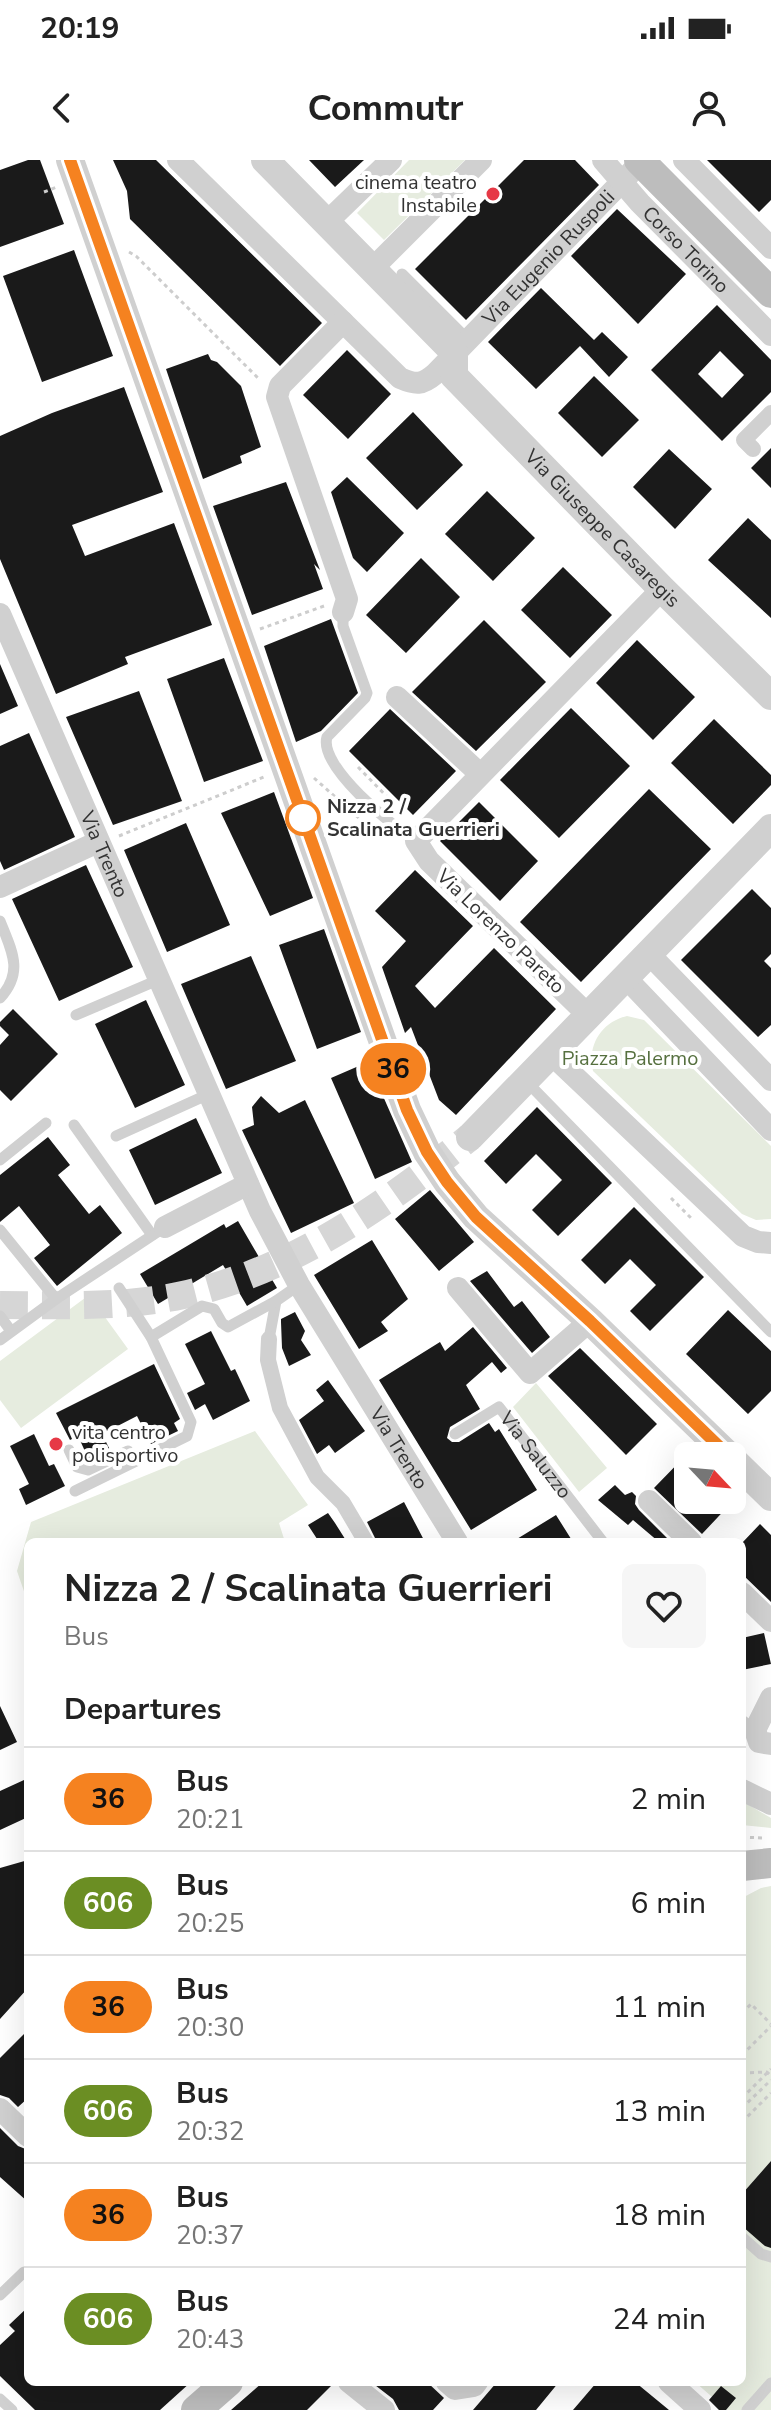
<!DOCTYPE html>
<html lang="en">
<head>
<meta charset="utf-8">
<style>
  body { margin:0; font-family:"Nunito Sans",sans-serif; background:#f6f6f6; color:#222; height:100vh; display:flex; flex-direction:column; font-size:30px; white-space:nowrap }
  * { box-sizing:border-box; margin:0 }
  p { font-size:26px; color:#767676 }
  .icon { flex:none; width:44px; height:44px; fill:none; stroke:currentColor; stroke-width:2; stroke-linecap:round; stroke-linejoin:round }
  .map { position:relative; flex:1; overflow:hidden }
  .drawer { position:absolute; left:24px; top:1378px; width:722px; height:848px; display:flex; flex-direction:column; background:#fff; border-radius:12px; box-shadow:0 8px 32px #0002 }
  .drawer>* { flex:none }
  .badge { padding:0 16px; border-radius:26px; font-size:28px; line-height:52px }
  .needle { width:52px; rotate:116deg }
  .tools { position:absolute; left:674px; top:1282px; display:grid; gap:16px }
  .tools a { display:grid; place-items:center; width:72px; height:72px; border-radius:12px; background:#fff; box-shadow:0 8px 32px #0002; font-size:40px }
  .map>.badge { position:absolute; translate:-50% -50%; box-shadow:0 0 0 4px #fff }
  h2 { padding:0 40px; font-size:30px; line-height:72px }
  .round { display:grid; place-items:center; flex:none; width:84px; height:84px; border-radius:12px; background:#f6f6f6 }
  .summary { display:flex; align-items:center; justify-content:space-between; height:136px; padding:0 40px }
  h1 { font-size:38px; font-weight:700; line-height:60px }
  ul { padding:0; list-style:none }
  li { display:flex; align-items:center; gap:24px; height:104px; padding:0 40px; border-top:2px solid #e0e0e0 }
  li div { flex:1 }
  li b { display:block; font-size:30px }
  li em { font-style:normal }
  li .badge { min-width:88px; font-weight:700; text-align:center }
  .status { display:flex; justify-content:space-between; align-items:center; height:56px; padding:0 40px; background:#fff; direction:ltr }
  .status svg { height:22px; fill:currentColor }
  header { display:flex; justify-content:space-between; align-items:center; height:104px; padding:0 40px; background:#fff; font-size:36px; font-weight:700 }
  .map>svg:first-child { display:block }
  .green { fill:#e6ecdf }
  .building { fill:#1a1a1a; fill-rule:evenodd }
  .lines { fill:none; stroke-linecap:round; stroke-linejoin:round }
  .tertiary-tunnel { stroke:#d6d6d6; stroke-width:28; stroke-dasharray:28 14; stroke-linecap:butt }
  .path { stroke:#cdcdcd; stroke-width:3; stroke-dasharray:4 4; stroke-linecap:butt }
  .service { stroke:#d0d0d0; stroke-width:11 }
  .pedestrian { stroke:#d0d0d0; stroke-width:16 }
  .minor { stroke:#d0d0d0; stroke-width:22 }
  .tertiary { stroke:#d0d0d0; stroke-width:28 }
  .secondary { stroke:#bdbdbd; stroke-width:30 }
  .line-casing { stroke:#fff; stroke-width:18 }
  .line { stroke:#f58220; stroke-width:12 }
  .poi-dot { fill:#e63946; stroke:#fff; stroke-width:3 }
  .stop-dot { fill:#fff; stroke:#f58220; stroke-width:4 }
  .labels { text-anchor:middle; stroke-width:8; stroke-linejoin:round; paint-order:stroke }
  .poi-label { font-size:20px; fill:#333; stroke:#fff; text-anchor:end }
  .street-label { font-size:20px; fill:#333; stroke:#fff }
  .stop-label { font-size:20px; font-weight:bold; fill:#333; stroke:#fff; text-anchor:start }
  .park-label { font-size:20px; fill:#56703f; stroke:#fff }
</style>
</head>
<body>
<div class="status"><b>20:19</b><svg viewBox="0 0 49 12"><path d="M0 12V9h3v3zM5 12V6h3v6zM10 12V3h3v9zM15 12V0h3v12zM26 1h20v11H26zM47 4h2v5h-2z"/></svg></div>
<header><svg class="icon" aria-label="back" viewBox="0 0 24 24"><path d="M15 5l-7 7 7 7"/></svg>Commutr<svg class="icon" aria-label="person" viewBox="0 0 24 24"><circle cx="12" cy="8" r="4"/><path d="M4 21q1-7 8-7t8 7"/></svg></header>
<div class="map">
<svg width="771" height="2250" viewBox="0 0 771 2250">
  <rect width="100%" height="100%" fill="#fff"/>
  <!-- green -->
  <path class="green" d="M409,0H465L384,80L357,53Z
    M627,856L644,860L771,986V1059L756,1060L742,1054L593,911C587,886 601,862 627,856Z
    M89,1135L128,1189L21,1268L0,1240V1201Z
    M536,1223L607,1308L579,1332L513,1247Z
    M255,1271L308,1345L279,1363L285,1382H28V1443L17,1411L31,1362Z
    M742,1641L771,1658V1668L742,1665Z
    M771,1726V2250H727L695,2222H742V1738L761,1728Z"/>
  <!-- building -->
  <path class="building" d="M28,0H40L64,64L0,87V10Z
    M113,0H156L322,163L280,206L130,59L127,31Z
    M309,0H364L335,27Z
    M524,0H575L599,25L466,160L415,109Z
    M707,0H771V40L759,52Z
    M617,49L686,114L638,164L571,96Z
    M74,90L113,196L42,222L3,116Z
    M541,128L594,180L602,172L628,197L609,217L580,186L536,229L488,182Z
    M717,145L771,200V232L722,281L651,210ZM720,191L744,215L722,238L698,214Z
    M347,190L391,234L348,279L303,235Z
    M208,194L211,200L217,202L241,226L261,287L240,296L242,303L203,319L166,209Z
    M594,216L639,260L602,297L558,253Z
    M124,227L163,332L72,365L85,396L174,363L212,465L125,497L128,504L56,534L0,399V276L52,253Z
    M413,252L463,305L417,350L366,298Z
    M771,288V328L751,308Z
    M669,289L712,329L675,369L633,327Z
    M347,317L404,373L367,412L353,398L331,332Z
    M286,322L320,410L314,404L323,429L252,455L213,346Z
    M487,331L535,378L493,421L445,374Z
    M748,358L771,380V458L708,400Z
    M421,398L460,437L406,493L366,455Z
    M563,407L612,455L570,498L521,450Z
    M331,459L358,533L321,571L296,582L264,486Z
    M484,460L546,522L476,591L412,532Z
    M637,480L695,537L653,580L596,523Z
    M224,498L263,601L204,622L167,519Z
    M0,504L18,546L0,554Z
    M139,531L182,641L113,665L66,557Z
    M571,548L630,606L559,678L500,620Z
    M390,549L456,611L413,655L349,591Z
    M714,559L771,615V625L733,664L671,603Z
    M29,573L75,677L4,710L0,701V586Z
    M649,629L711,689L581,822L520,762Z
    M274,632L313,738L270,756L221,653Z
    M479,642L538,701L500,741L440,681Z
    M186,663L230,765L167,792L124,690Z
    M86,705L133,807L59,841L12,739Z
    M415,710L473,766L415,826L435,848L494,788L556,849L456,955L439,940L411,867L405,873L382,807L406,781L375,751Z
    M752,729L771,748V794L764,801L771,808V865L758,877L681,800Z
    M324,769L361,872L317,889L279,785Z
    M251,796L296,901L226,929L181,824Z
    M146,840L185,925L135,948L95,864Z
    M13,849L58,894L11,941L0,930V885L9,875L0,866V862Z
    M368,902L412,1002L375,1019L331,918Z
    M261,936L279,953L305,940L354,1043L291,1073L242,970L254,965L252,947Z
    M537,947L612,1023L558,1076L532,1050L562,1020L536,994L506,1024L484,1001Z
    M196,958L222,1013L155,1045L129,990Z
    M48,977L70,1005L58,1015L89,1054L100,1045L122,1073L57,1126L34,1098L50,1085L19,1046L0,1062V1015Z
    M430,1030L474,1082L439,1111L395,1059Z
    M634,1047L704,1117L650,1171L630,1151L656,1125L630,1099L605,1124L581,1100Z
    M238,1061L277,1128L247,1146L223,1105L158,1144L140,1114L224,1064L226,1068Z
    M372,1080L408,1139L381,1162L388,1171L359,1189L314,1115Z
    M487,1111L514,1147L522,1141L550,1177L532,1193L470,1121Z
    M728,1150L771,1191V1231L748,1254L686,1194Z
    M295,1152L305,1171L301,1180L311,1195L289,1206L282,1188L281,1162V1159Z
    M473,1167L507,1208L501,1213L492,1202L466,1225L480,1249L450,1267L447,1278L452,1282H459L489,1263L495,1272L499,1269L537,1330L471,1370L379,1220L440,1182L445,1191Z
    M211,1171L231,1211L235,1209L250,1241L213,1260L205,1244L195,1250L187,1233L205,1224L185,1184Z
    M580,1188L657,1264L626,1295L548,1216Z
    M154,1204L180,1259L174,1263L178,1271L151,1284L137,1256L102,1274L110,1290L89,1300L78,1276L70,1280L56,1253Z
    M328,1220L365,1271L335,1293L329,1285L317,1294L299,1260L324,1241L316,1230Z
    M34,1274L49,1306L54,1304L65,1326L26,1345L19,1329L29,1324L10,1286Z
    M688,1293V1340H734L702,1374L654,1328Z
    M615,1325L625,1335L632,1332L636,1336L635,1344L639,1350L671,1382H659L633,1360L628,1365L598,1340Z
    M404,1342L425,1382H377L367,1362Z
    M328,1353L335,1363L347,1382H319L308,1365Z
    M556,1355L573,1382H512Z
    M760,1364L771,1375V1442L742,1414V1383Z
    M764,1473L771,1504L742,1510V1478Z
    M0,1546L17,1582L0,1590Z
    M24,1620L28,1628V1657L0,1670V1631Z
    M28,1700V1828L0,1859V1708Z
    M28,1870V1938L18,1947L9,1938L0,1935V1898Z
    M0,1968L18,1986L28,1990V2042L0,2017Z
    M771,2001V2088L765,2086L742,2066V2034Z
    M28,2147V2222H191L160,2250H35L0,2216V2185L15,2171L9,2165Z
    M263,2222H335L307,2250H231Z
    M371,2222H427L444,2238L433,2250H399L393,2239Z
    M497,2222H559L536,2250H473Z
    M597,2222H635L669,2250H573Z
    M721,2226L736,2238L726,2250H719L709,2240Z"/>
  <g class="lines">
    <!-- tertiary-tunnel -->
    <path class="tertiary-tunnel" d="M0,1145C60,1145 124,1148 183,1135C292,1111 384,1046 470,977"/>
    <!-- path -->
    <path class="path" d="M44,32L57,27
      M129,92L136,96L260,220
      M260,469L324,446
      M358,607L396,646
      M314,618L379,676L383,673
      M119,676L264,617
      M671,1038L691,1058
      M742,1677L762,1678
      M742,1853L751,1844L771,1864
      M742,1895L771,1866
      M742,1913L767,1912L771,1916
      M742,1938L771,1909
      M742,1948L771,1920
      M742,1962L771,1933"/>
    <!-- service -->
    <g class="service">
      <path d="M402,114L467,179"/>
      <path d="M343,452V466L367,533L365,538L327,577C318,606 393,667 416,681"/>
      <path d="M0,761C12,791 24,812 0,838"/>
      <path d="M76,855L158,820"/>
      <path d="M526,921L771,1172"/>
      <path d="M74,965L152,1075"/>
      <path d="M116,976L209,934"/>
      <path d="M0,1000L46,963"/>
      <path d="M0,1070L56,1139"/>
      <path d="M119,1128L151,1177"/>
      <path d="M0,1156L11,1171"/>
      <path d="M269,1179L276,1141L299,1125"/>
      <path d="M0,1180L56,1139L165,1067"/>
      <path id="s1" d="M455,1274L499,1247L603,1382"/>
      <path d="M69,1290L77,1307L88,1310L128,1291"/>
      <path d="M75,1331L187,1276L191,1262L151,1177L202,1146L214,1149L222,1163L228,1167L276,1141"/>
      <path d="M742,1560L755,1570"/>
      <path d="M742,2077L761,2094L771,2097"/>
      <path d="M0,2135L24,2112"/>
      <path d="M0,2239L12,2250"/>
      <path d="M747,2250L771,2223"/>
    </g>
    <!-- pedestrian -->
    <path class="pedestrian" d="M753,289L744,280L771,253
      M269,1179L268,1200L280,1248L317,1317L343,1343L366,1382"/>
    <!-- minor -->
    <g class="minor">
      <path id="s2" d="M178,0L400,218C416,225 422,225 435,214L643,0"/>
      <path id="s3" d="M603,0L640,43L771,175"/>
      <path d="M684,0L771,88"/>
      <path d="M327,62L391,0"/>
      <path d="M372,109L481,0"/>
      <path d="M343,162L280,226L277,237L347,439L343,452"/>
      <path id="s4" d="M0,454L260,1051L299,1125L457,1382"/>
      <path d="M397,537L480,614"/>
      <path d="M0,727L98,682"/>
      <path d="M649,794L771,920"/>
      <path d="M626,818L771,970"/>
      <path d="M589,856L429,701L416,681L662,429"/>
      <path d="M551,894L743,1076L758,1082L771,1083"/>
      <path d="M165,1067L248,1024"/>
      <path d="M458,1128L530,1213L590,1161"/>
      <path d="M649,1341L691,1382"/>
      <path d="M742,1433L771,1461"/>
      <path d="M771,1538L755,1570L759,1582L771,1584"/>
      <path d="M742,1630L771,1644"/>
      <path d="M0,1949L28,1976"/>
      <path d="M349,2222L384,2250"/>
      <path d="M447,2222L455,2229L474,2226L477,2222"/>
      <path d="M669,2222L700,2250"/>
    </g>
    <!-- tertiary -->
    <g class="tertiary">
      <path d="M70,0L407,950L427,992L447,1022L476,1057L590,1161L729,1296"/>
      <path id="s5" d="M265,0L454,192V216L662,429L771,536"/>
      <path d="M470,977L771,668"/>
      <path d="M732,1299L771,1337"/>
    </g>
    <!-- secondary -->
    <path class="secondary" d="M639,0L771,133
      M742,1706L771,1703
      M196,2250L228,2222"/>
  </g>
  <g class="lines">
    <defs>
      <path id="line" d="M70,0L407,950L427,992L447,1022L476,1057L590,1161L729,1296"/>
    </defs>
    <!-- line casing -->
    <use href="#line" class="line-casing"/>
    <!-- line -->
    <use href="#line" class="line"/>
  </g>
  <!-- markers -->
  <g class="poi-dot">
    <circle cx="493" cy="34" r="8"/>
    <circle cx="56" cy="1284" r="8"/>
  </g>
  <circle class="stop-dot" cx="303" cy="658" r="16"/>
  <g class="labels">
    <!-- poi labels -->
    <g class="poi-label">
      <text x="477" y="29">cinema teatro<tspan x="477" dy="23">Instabile</tspan></text>
      <text x="72" y="1279" text-anchor="start">vita centro<tspan x="72" dy="23">polisportivo</tspan></text>
    </g>
    <!-- street labels -->
    <g class="street-label">
      <text dy="7" stroke="none"><textPath href="#s3" startOffset="122">Corso Torino</textPath></text>
      <text dy="7" stroke="none"><textPath href="#s2" startOffset="512">Via Eugenio Ruspoli</textPath></text>
      <text dy="7" stroke="none"><textPath href="#s5" startOffset="506">Via Giuseppe Casaregis</textPath></text>
      <text dy="7" stroke="none"><textPath href="#s4" startOffset="262">Via Trento</textPath></text>
      <text transform="translate(501 771) rotate(44)" y="7">Via Lorenzo Pareto</text>
      <text dy="7" stroke="none"><textPath href="#s4" startOffset="926">Via Trento</textPath></text>
      <text dy="7" stroke="none"><textPath href="#s1" startOffset="112">Via Saluzzo</textPath></text>
    </g>
    <!-- stop labels -->
    <g class="stop-label">
      <text x="327" y="653">Nizza 2 /<tspan x="327" dy="23">Scalinata Guerrieri</tspan></text>
    </g>
    <!-- park labels -->
    <g class="park-label">
      <text x="630" y="905">Piazza Palermo</text>
    </g>
  </g>
</svg>
<div class="tools">
<a><svg class="needle" viewBox="-14 -14 28 28"><path d="M0-13l5 13h-10z" fill="#e53935"/><path d="M0 13l5-13h-10z" fill="#767676"/></svg></a>
</div>
<b class="badge" style="left:393px;top:909px;background:#f58220;color:#111">36</b>
<section class="drawer">
<div class="summary"><div><h1>Nizza 2 / Scalinata Guerrieri</h1><p>Bus</p></div><a class="round"><svg class="icon" aria-label="heart" viewBox="0 0 24 24"><path d="M12 20l-8-8c-3-5 5-10 8-4 3-6 11-1 8 4z"/></svg></a></div>
<h2>Departures</h2>
<ul>
<li><span class="badge" style="background:#f58220;color:#111">36</span><div><b>Bus</b><p>20:21</p></div><em>2 min</em></li>
<li><span class="badge" style="background:#6b8e23;color:#fff">606</span><div><b>Bus</b><p>20:25</p></div><em>6 min</em></li>
<li><span class="badge" style="background:#f58220;color:#111">36</span><div><b>Bus</b><p>20:30</p></div><em>11 min</em></li>
<li><span class="badge" style="background:#6b8e23;color:#fff">606</span><div><b>Bus</b><p>20:32</p></div><em>13 min</em></li>
<li><span class="badge" style="background:#f58220;color:#111">36</span><div><b>Bus</b><p>20:37</p></div><em>18 min</em></li>
<li><span class="badge" style="background:#6b8e23;color:#fff">606</span><div><b>Bus</b><p>20:43</p></div><em>24 min</em></li>
</ul>
</section>
</div>
</body>
</html>
